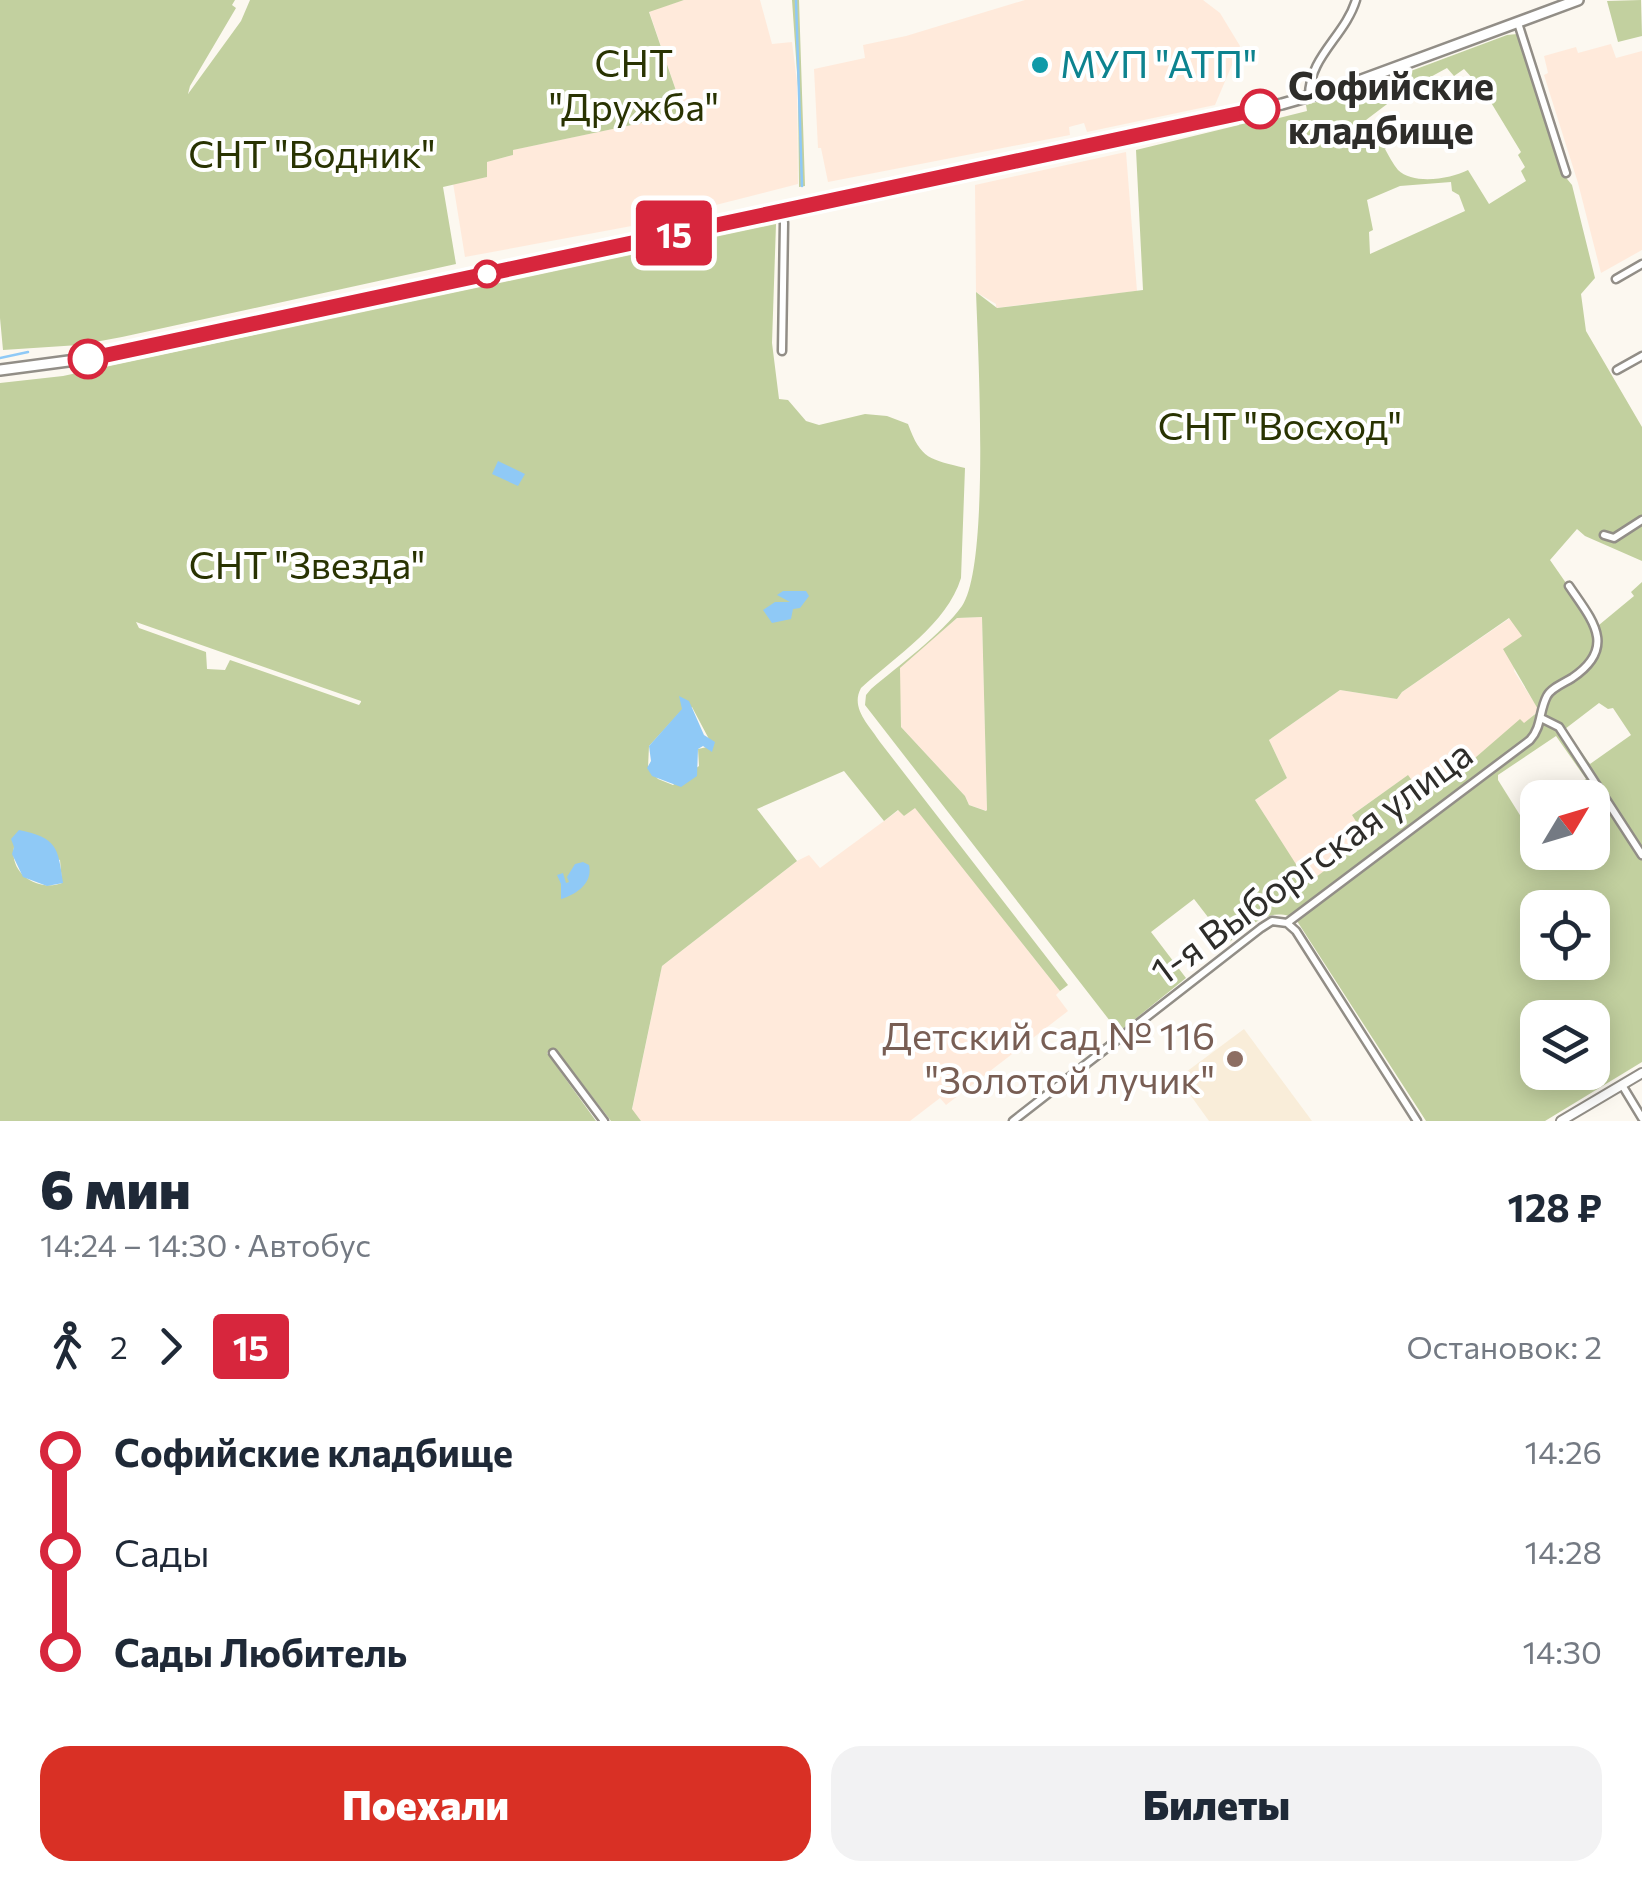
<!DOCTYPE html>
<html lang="ru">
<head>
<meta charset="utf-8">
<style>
  body { margin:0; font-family:Commissioner,sans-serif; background:#f2f2f3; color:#1f2937; height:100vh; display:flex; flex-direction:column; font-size:38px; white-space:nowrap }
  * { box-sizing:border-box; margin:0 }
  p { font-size:32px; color:#747a83 }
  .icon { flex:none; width:55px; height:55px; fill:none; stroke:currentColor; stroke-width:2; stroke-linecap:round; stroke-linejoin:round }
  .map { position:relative; height:1121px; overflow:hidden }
  .panel { display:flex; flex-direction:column; background:#fff; flex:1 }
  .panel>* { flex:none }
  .badge { padding:0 20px; border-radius:8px; font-size:35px; line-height:65px }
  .needle { width:65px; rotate:52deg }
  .buttons { position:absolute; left:1520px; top:780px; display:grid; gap:20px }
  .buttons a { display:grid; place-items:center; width:90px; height:90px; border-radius:20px; background:#fff; box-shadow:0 5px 25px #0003; font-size:50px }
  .map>.badge { position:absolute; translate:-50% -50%; box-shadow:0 0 0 5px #fff }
  .legs { display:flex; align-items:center; gap:15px; height:110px; padding:0 40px; font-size:32px }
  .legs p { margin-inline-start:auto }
  .head { display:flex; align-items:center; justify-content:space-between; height:170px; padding:0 40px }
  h1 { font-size:55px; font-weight:800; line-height:75px }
  .cta { display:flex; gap:20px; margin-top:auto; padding:20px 40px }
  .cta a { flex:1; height:115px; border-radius:30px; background:#d93025; color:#fff; font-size:40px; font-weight:800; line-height:115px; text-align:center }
  .cta a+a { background:#f2f2f3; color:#1f2937 }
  ul { padding:0 40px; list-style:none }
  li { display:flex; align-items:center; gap:35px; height:100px; font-size:38px }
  li i { display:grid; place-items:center; width:15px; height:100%; margin:0 12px; background:currentColor }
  li i::after { content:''; width:25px; height:25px; margin:-12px; border:8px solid; border-radius:50%; background:#fff }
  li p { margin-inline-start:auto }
  li:first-child i { background:linear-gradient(#0000 50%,currentColor 0) }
  li:last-child i { background:linear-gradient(currentColor 50%,#0000 0) }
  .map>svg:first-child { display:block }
  .industrial { fill:#ffeadb }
  .education { fill:#f9edd9 }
  .green { fill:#c2d09f; fill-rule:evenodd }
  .water { fill:#8fc9f6 }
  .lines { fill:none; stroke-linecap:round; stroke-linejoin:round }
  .stream { stroke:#8fc9f6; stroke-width:2.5 }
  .minor-casing { stroke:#928e87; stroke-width:11 }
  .tertiary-casing { stroke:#928e87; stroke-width:12 }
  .secondary-casing { stroke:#928e87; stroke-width:14 }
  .minor { stroke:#fff; stroke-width:6 }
  .tertiary { stroke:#fff; stroke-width:8 }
  .secondary { stroke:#fff; stroke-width:9 }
  .line-1-casing { stroke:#fff; stroke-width:22 }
  .line-1 { stroke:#d7263d; stroke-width:15 }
  .culture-dot { fill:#0f9aa8; stroke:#fff; stroke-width:4 }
  .stop-1-dot { fill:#fff; stroke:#d7263d; stroke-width:5 }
  .education-dot { fill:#8d6e63; stroke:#fff; stroke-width:4 }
  .labels { text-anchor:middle; stroke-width:8; stroke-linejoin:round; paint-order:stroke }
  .park-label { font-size:38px; fill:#293302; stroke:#fff }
  .culture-label { font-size:38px; fill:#0d838f; stroke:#fff; text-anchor:start }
  .stop-label { font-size:38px; font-weight:bold; fill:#2e2d2a; stroke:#fff; text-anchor:start }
  .street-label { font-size:38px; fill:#2e2d2a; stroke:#fff }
  .education-label { font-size:38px; fill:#785e54; stroke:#fff; text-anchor:end }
</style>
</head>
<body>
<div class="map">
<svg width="1642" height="1121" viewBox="0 0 1642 1121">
  <rect width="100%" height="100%" fill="#fcf8f0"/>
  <!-- industrial -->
  <path class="industrial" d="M684,0H760L772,44L792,42L797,82L798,184L637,225L465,257L453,183L487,177V162L513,155L512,150L684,114L649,11Z
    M1025,0H1203L1220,13L1240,46L1215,105L1087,132L1084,123L1069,127L1070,135L828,182L821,148H818L814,69L865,58L863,45L906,36Z
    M1611,44L1616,58L1642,51V250L1601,273L1578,183L1544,75L1548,73L1544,56L1576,47L1578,53Z
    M1126,152L1137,291L996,308V304L976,292L975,185Z
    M982,617L987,811L969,805L965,796L901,727L899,668L957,618Z
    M1510,618L1523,636L1514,671L1539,710L1524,724L1520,720L1453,777L1421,793L1407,776L1353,814L1367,839L1308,884L1255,800L1287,778L1269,740L1340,690L1397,699L1402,692Z
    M915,807L1060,991L1056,995L1068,1011L946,1105L940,1098L910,1121H641L632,1110L662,966L797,861L809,855L820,868L899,810L904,816Z"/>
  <!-- education -->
  <path class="education" d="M1244,1029L1312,1121H1209L1178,1078Z"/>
  <!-- green -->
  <path class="green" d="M0,0H235L232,5L236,8L190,86L188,94L241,21L250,0H684L649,12L684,114L513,150V155L487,162V177L443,187L456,264L122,337L79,345L3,350L0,318Z
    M792,0H799L805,186L799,187L798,87Z
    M1641,0L1642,36L1618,42L1607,1Z
    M1517,34L1563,174L1572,185L1595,278L1581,294L1586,331L1642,427V561L1585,536L1577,529L1550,560L1566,583L1570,580L1599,625L1634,596L1631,592L1642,582V853L1561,726L1554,720L1539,714L1531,733L1523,741L1289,916C1264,909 1247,929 1228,943L1194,899L1151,932L1186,978L1124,1028L1117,1030L865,705L866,695L871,689C898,666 942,634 962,606C990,565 978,350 976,292L997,308L1143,290L1136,150L1239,125V122L1257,118L1259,123L1307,111L1306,105L1368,87L1507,35ZM1447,68L1454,76L1464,69L1484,91L1521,152L1518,155L1525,167L1521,171L1526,181L1489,204L1468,170C1451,179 1413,185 1398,170C1393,164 1389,156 1385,149L1387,147L1366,120L1403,92ZM1451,182L1452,191L1459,195L1465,211L1370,254L1369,232L1373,230L1367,200L1400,186ZM982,617L987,810L986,811L969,805L965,796L901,727L900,668L957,618ZM1509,618L1522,636L1503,649L1539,711L1524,723L1520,719L1453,777L1421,793L1408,775L1352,815L1367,839L1308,883L1255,800L1287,778L1269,740L1340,690L1397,699L1402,692ZM1599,703L1608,709L1613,708L1631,735L1590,764L1565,729Z
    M776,224L772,343L779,399L788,400L806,421L819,425L865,414L887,416L908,424C921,460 930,459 965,468L961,578C947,624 896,656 861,688C850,708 869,725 880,742L1068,985L1060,991L915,808L904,816L898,810L884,821L844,771L757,809L797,861L662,966L632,1109L641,1121H611L558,1052L551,1049L547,1053L596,1121H0V383L63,376ZM136,622L361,701V702L359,705L230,660L225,670L207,669L206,652L139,628ZM692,707L710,741L707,747L698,749L699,766L673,785L658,779L648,768L649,746L683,709ZM14,847L60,860L62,883C39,892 9,874 14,847Z
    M1543,722L1559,733L1642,859V1062L1545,1121H1426L1297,921L1529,747L1538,737ZM1556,736L1586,779L1557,797L1592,798V852H1538L1537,810L1523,820L1498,780V775ZM1538,908H1592V962H1538ZM1538,1018H1592V1072H1538Z"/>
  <!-- water -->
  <path class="water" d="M498,461L525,474L518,486L492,474Z
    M783,591H806L809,596L800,608L793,609L791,619L772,623L763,610L775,602H790L777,595Z
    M679,696L689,701L704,735L715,742L712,752L703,746L698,749L697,776L681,787L652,776L647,768L651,761L649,746L682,709Z
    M19,830C57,838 58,847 63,883L47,886L23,877L12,854L14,847L11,839Z
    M583,862L589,865C593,883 577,894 561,899V884L557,875L563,873L566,883L569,882L567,877L575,864Z"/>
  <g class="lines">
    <!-- stream -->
    <path class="stream" d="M796,0L802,186
      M0,358L28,352"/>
    <defs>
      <path id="minor" d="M1518,23L1566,173
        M1309,96C1309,57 1345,36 1356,0
        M1616,279L1642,264
        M782,351L784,223L782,211
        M1617,370L1642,356
        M1604,535L1614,538L1642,520
        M1541,718L1559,727L1642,855
        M1287,923L1296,931L1417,1121
        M553,1053L604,1121
        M1622,1085L1642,1118
        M1013,1121L1261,928L1272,921L1287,923L1530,740C1542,727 1539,711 1547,696C1551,688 1564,683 1572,678C1618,647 1592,620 1569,586"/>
      <path id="tertiary" d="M1561,1121L1642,1073"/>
      <path id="secondary" d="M0,370L106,356L1282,104L1345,86L1578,0"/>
    </defs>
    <!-- minor casing -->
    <use href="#minor" class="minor-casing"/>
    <!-- tertiary casing -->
    <use href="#tertiary" class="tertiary-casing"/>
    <!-- secondary casing -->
    <use href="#secondary" class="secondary-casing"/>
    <!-- minor -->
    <use href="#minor" class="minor"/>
    <!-- tertiary -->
    <use href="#tertiary" class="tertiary"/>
    <!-- secondary -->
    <use href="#secondary" class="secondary"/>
  </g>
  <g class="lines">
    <defs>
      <path id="line-1" d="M88,359L1260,109"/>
    </defs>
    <!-- line-1 casing -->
    <use href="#line-1" class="line-1-casing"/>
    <!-- line-1 -->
    <use href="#line-1" class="line-1"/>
  </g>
  <!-- markers -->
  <circle class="culture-dot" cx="1040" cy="65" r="10"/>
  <g class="stop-1-dot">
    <circle cx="1260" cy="109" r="18"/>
    <circle cx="487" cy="274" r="12"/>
    <circle cx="88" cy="359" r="18"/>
  </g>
  <circle class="education-dot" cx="1235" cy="1059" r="10"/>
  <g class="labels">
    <!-- park labels -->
    <g class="park-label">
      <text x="634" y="77">СНТ<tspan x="634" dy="44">"Дружба"</tspan></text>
      <text x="312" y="168">СНТ "Водник"</text>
      <text x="1280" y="440">СНТ "Восход"</text>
      <text x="307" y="579">СНТ "Звезда"</text>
    </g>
    <!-- culture labels -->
    <g class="culture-label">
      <text x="1060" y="78">МУП "АТП"</text>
    </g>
    <!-- stop labels -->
    <g class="stop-label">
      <text x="1288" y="100">Софийские<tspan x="1288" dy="44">кладбище</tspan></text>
    </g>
    <!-- street labels -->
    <g class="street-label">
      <text transform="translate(1312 863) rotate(-36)" y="13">1-я Выборгская улица</text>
    </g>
    <!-- education labels -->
    <g class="education-label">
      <text x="1215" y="1050">Детский сад № 116<tspan x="1215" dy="44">"Золотой лучик"</tspan></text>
    </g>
  </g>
</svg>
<div class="buttons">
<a><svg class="needle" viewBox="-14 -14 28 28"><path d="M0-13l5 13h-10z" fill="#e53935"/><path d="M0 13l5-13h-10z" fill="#747a83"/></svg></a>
<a><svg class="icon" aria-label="locate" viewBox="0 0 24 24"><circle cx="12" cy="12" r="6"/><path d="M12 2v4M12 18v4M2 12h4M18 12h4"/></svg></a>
<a><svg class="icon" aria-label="layers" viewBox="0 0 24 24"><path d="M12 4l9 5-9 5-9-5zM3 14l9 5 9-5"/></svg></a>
</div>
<b class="badge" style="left:674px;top:233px;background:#d7263d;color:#fff">15</b>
</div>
<section class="panel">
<div class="head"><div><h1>6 мин</h1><p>14:24 – 14:30 · Автобус</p></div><b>128 ₽</b></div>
<div class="legs"><svg class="icon" aria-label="walk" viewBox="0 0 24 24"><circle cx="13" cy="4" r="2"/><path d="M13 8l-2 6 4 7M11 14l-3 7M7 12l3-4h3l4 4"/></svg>2<svg class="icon" aria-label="forward" viewBox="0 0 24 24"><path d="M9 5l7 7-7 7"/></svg><b class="badge" style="background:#d7263d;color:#fff">15</b><p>Остановок: 2</p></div>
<ul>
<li><i style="color:#d7263d"></i><b>Софийские кладбище</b><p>14:26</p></li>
<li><i style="color:#d7263d"></i><span>Сады</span><p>14:28</p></li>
<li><i style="color:#d7263d"></i><b>Сады Любитель</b><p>14:30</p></li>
</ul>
<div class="cta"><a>Поехали</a><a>Билеты</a></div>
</section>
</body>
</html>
